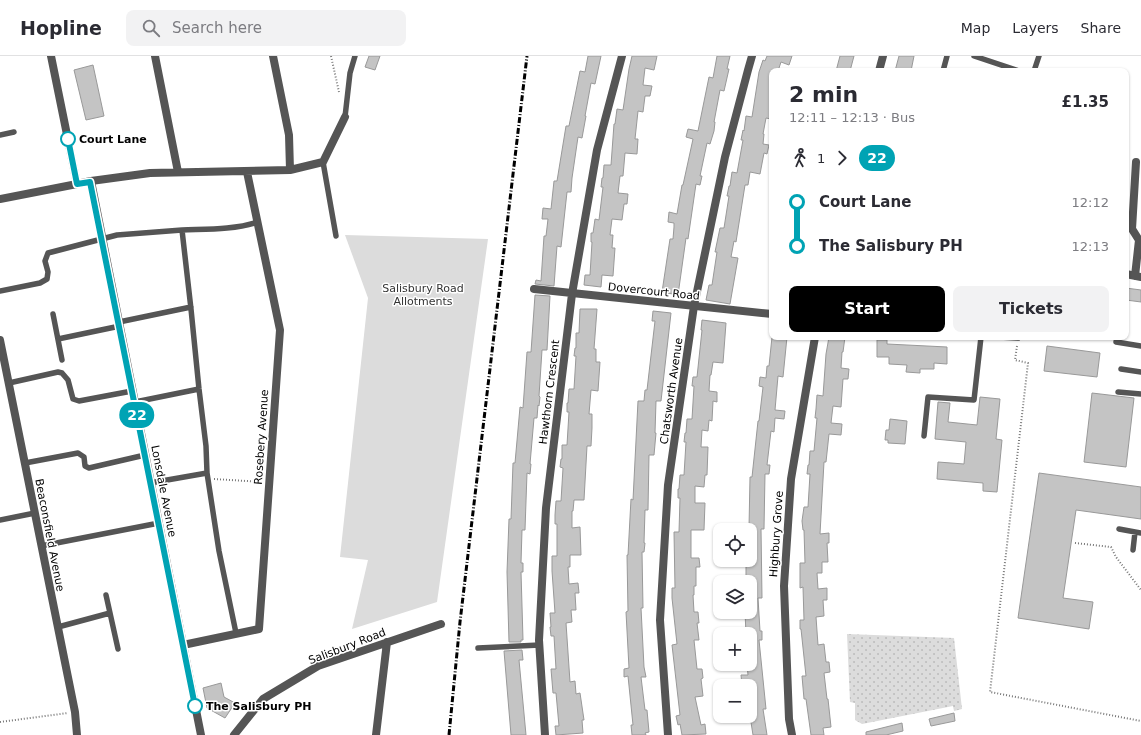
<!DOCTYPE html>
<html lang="en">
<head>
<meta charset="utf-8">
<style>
  body { margin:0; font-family:"DejaVu Sans",sans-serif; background:#f2f2f3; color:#2b2b33; height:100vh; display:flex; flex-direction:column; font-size:15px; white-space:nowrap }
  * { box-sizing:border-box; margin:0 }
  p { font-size:13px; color:#7c7c81 }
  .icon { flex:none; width:22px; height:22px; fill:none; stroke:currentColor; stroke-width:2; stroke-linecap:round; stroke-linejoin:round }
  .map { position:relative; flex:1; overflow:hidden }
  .drawer { position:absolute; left:769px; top:12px; width:360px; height:272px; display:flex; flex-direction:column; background:#fff; border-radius:8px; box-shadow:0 1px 3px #0004 }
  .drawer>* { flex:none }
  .badge { padding:0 8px; border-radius:13px; font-size:14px; line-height:26px }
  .tools { position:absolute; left:713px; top:467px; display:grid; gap:8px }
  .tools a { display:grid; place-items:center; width:44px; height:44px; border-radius:8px; background:#fff; box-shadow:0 1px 3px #0004; font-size:20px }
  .map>.badge { position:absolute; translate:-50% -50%; box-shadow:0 0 0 2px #fff }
  .legs { display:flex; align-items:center; gap:6px; height:44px; padding:0 20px; font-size:13px }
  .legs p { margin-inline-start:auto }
  .summary { display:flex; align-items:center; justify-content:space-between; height:68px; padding:0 20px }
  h1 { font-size:22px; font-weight:800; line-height:30px }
  .button { display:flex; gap:8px; margin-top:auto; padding:8px 20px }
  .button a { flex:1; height:46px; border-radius:8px; background:#000; color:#fff; font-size:16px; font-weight:800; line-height:46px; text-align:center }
  .button a+a { background:#f2f2f3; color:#2b2b33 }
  ul { padding:0 20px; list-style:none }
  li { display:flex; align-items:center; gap:14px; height:44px; font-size:15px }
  li i { display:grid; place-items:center; width:6px; height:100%; margin:0 5px; background:currentColor }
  li i::after { content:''; width:10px; height:10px; margin:-5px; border:3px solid; border-radius:50%; background:#fff }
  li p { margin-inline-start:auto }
  li:first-child i { background:linear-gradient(#0000 50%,currentColor 0) }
  li:last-child i { background:linear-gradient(currentColor 50%,#0000 0) }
  header { display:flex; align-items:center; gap:24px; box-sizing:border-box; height:56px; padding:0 20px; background:#fff; border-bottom:1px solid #e1e1e2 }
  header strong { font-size:19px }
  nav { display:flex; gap:22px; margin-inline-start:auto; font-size:14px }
  .search { width:280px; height:36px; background:#f2f2f3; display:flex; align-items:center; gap:10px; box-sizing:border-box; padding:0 14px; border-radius:8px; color:#7c7c81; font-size:15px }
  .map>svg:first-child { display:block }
  .park { fill:url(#park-dots) }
  .garden { fill:#dcdcdc }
  .building { fill:#c4c4c4; stroke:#999 }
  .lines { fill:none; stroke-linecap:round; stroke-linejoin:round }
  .path { stroke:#777; stroke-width:2; stroke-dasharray:1 2; stroke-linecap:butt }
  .service { stroke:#555; stroke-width:5.5 }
  .minor { stroke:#555; stroke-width:8 }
  .tertiary { stroke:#555; stroke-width:8 }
  .rail { stroke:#000; stroke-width:3; stroke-dasharray:6 2 1 2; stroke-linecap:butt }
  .line-1-casing { stroke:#fff; stroke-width:9 }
  .line-1 { stroke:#00a3b4; stroke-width:6 }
  .stop-1-dot { fill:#fff; stroke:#00a3b4; stroke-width:2 }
  .labels { text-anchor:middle; stroke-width:3; stroke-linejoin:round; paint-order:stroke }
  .stop-label { font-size:11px; font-weight:bold; fill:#000; stroke:#fff; text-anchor:start }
  .park-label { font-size:11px; fill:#333; stroke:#fff }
  .street-label { font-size:11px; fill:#000; stroke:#fff }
</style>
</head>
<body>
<header>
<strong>Hopline</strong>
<div class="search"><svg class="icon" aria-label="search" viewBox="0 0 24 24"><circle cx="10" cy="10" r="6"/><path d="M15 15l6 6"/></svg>Search here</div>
<nav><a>Map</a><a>Layers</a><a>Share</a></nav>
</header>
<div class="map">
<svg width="1141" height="679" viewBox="0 0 1141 679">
  <defs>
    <pattern id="park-dots" width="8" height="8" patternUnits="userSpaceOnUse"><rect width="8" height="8" fill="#dcdcdc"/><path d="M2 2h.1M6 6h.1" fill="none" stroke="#bbb" stroke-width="1.8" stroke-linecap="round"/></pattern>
  </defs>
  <rect width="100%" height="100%" fill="#fff"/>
  <!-- park -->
  <path class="park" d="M847,578L954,582L962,653L954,655L953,650L862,668L855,664V647L850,646Z"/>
  <!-- garden -->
  <path class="garden" d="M345,179L488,183L437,546L352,573L368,504L340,501L368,242Z"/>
  <!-- building -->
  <path class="building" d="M369,0H380L375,14L365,11Z
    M588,0H601L595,28L591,27L585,60H586L582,82L578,81L572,122L571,136H567L561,191L557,190L554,230L535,228L536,224L541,225L544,180H546L548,163H542L543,152L551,153L554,125H557L566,70H569L580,15L585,16Z
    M632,0H657L654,14L645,12L643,29L652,30L650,40H645L643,56L638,55L635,83H638L637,98L625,97L623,120H620L618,137L628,138L627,148H624L622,164L612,163L610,179H613L612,192H615L613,220L602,219L601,231L584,229L585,219H590L592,186H591V177H593L595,163L599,164L603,131H601L602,122H603L604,109H611L614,68H615L617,53L623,54L629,13Z
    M717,0H730L727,13H729L724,35L720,34L714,66H715L714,75L710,88L707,87L700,120H702L700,129L696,128L688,183L686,182L678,239L662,236L670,183H673L674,171V167L668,166L669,156L677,158L682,129H683L693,83L686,81L688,73L698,75L709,21L713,22Z
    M767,0H792L789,9L781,6L778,15H772V58L771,63L766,62L763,78H764L763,88L769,89L767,98L764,97L760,118L750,116L748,129H745L736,186L734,185L731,201L738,202L730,248L706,244L709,229H712L717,196H715L720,172H724L729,140H727L729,130H730L732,116L737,117L743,84H741L743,74L744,75L746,60L752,61L759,16L763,4L765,5Z
    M840,0H854L850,15H836Z
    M899,0H914L911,15H895Z
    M93,9L104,60L86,64L74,14Z
    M1126,232L1141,234V246L1126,244Z
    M535,239L550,240L547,294H542L539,340L540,341L539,350L538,349L537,362H534L530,408H531L530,418L527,417L525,474H522L521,507H523V516H521L523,584H521V586H509L507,516L509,463H511L513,407H515L520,351L523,352L527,296H531Z
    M580,253H597L594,293H596V306H600L598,335L591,334L589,358H592V372L591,390H587L584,444H574L573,455H572V472L580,471L581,499H570V511H568L569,528L578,527L579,537H575L576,554H571L572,566L566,567L570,626L575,625L576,638L580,637L584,664H582L583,677L556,679L555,670H559L556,637H553L551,613H556L554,580H551L550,571H551L550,557H555L552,515V500H557V468H555V459L556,445H561L563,412L560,411L561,403H562V389H567L569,356H567V347H568L569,333H574L576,300H574L575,292H576V277H579Z
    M653,255L671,257L661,345H656L655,377H656L654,399H649L648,454H645L644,487H645L644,496H642L643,552H641L644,611L646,621H641L645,654H647L649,676L645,677L646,679H632L631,669H633L628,620L624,621V613L629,612L626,556L628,555L627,499H628L631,443L633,444L638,345H644L645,334H647L655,265H652Z
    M702,264L726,267L723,307L713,306L711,319H710L709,335L717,336V346L713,345L712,365L709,364L708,375L702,374L701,391H708L707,419H705L704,431L695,430V447H705L704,474H691V502H699L700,511H696V530H694V539H693L694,556H698L699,567H697L699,584H694L697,613H702L703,622L701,623L703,640L695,641L701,669L705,668L706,678L682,679L680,668L678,669L676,660L680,659L672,589L677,588L672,542V532H675L674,476H679L680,442H678V433H679L680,419H684L686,386H684L685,377H686L687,363H692L694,330H692L693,321H697L702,274H701Z
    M772,281H787L783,321L778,320L775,354L785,355L784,363L775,362L774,376L771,375L767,409H770L769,418H765L764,473H761L762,542H758L760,575H762V584H759L766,653H763L767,679H753L750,660V630H747V628L742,629L741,619H748L747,608H750V578H746L745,556H750V526H746V504H750V472H749L750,421H752L758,365H759L763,331L759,330L760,321L766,322L767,310H769Z
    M829,281H845L843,296H842L841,312L849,313L848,323H843L841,351L833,350L831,367L842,368L841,379L829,378L826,406H824L820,478L829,477V487H827L828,506H822V517H817L818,533L827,532V544H823L824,560L816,561L818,589L824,588L826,606H829L830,616L824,617L827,643H828L831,671L823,672L824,679H811L806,643H804L802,620H806L801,573H800V564H804L803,531L800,532V507H805L804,474H803L802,465L804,451H808L810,418H807L808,409H809L810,395H814L817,362H815L816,353L817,339L823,340L826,298Z
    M877,284H887V288L947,291V308L934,307V313H920V317L906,316L907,309L889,308V301H877Z
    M1047,290L1100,297L1097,321L1044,315Z
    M1092,337L1134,342L1126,411L1084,406Z
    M980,341L1000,343L996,383L1002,384L997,436L983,435V427L937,423L938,406L964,408L966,386L935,383L938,346L950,347L948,366L977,369Z
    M890,363L907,365L905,388L888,387V384H885L886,374H889Z
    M1039,417L1141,431V463L1076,454L1063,542L1093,546L1089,573L1018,562Z
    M522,594L523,604H519L526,679H511L504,595Z
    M221,627L224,641L235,647L225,662L207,652L203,632Z
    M954,657L955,665L931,670L929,663Z
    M902,667L903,675L886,679H866V676Z"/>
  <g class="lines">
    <!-- path -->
    <path class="path" d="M331,0L339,36
      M1017,290L1015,304L1028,307L990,636L1141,665
      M214,423L262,426
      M1075,487L1111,491L1116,501L1141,534
      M0,666L68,657"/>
    <!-- service -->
    <path class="service" d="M974,0L1019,15
      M943,15L947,0
      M1034,15L1039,0
      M345,61L350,17L355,0
      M0,79L14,76
      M323,106L336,180
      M182,174C207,173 233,174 258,166
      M0,235L40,227L47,223L48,216L45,205L48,197L117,179L182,174L191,253L199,333L206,390L207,417L219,495L236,577
      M53,258L62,304
      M119,266L191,251
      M999,281L1018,282
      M1117,281L1116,286L1141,290
      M58,283L120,270
      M1121,313L1141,316
      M9,327L58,316L62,317L68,324L73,343L79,345L132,335
      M1118,336L1141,338
      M135,346L199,333
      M924,380L928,341L974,344L981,281
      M25,407L78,397L84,401L85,410L89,412L145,399
      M150,427L207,417
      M0,464L35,457
      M1119,473L1141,477
      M41,490L159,467
      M1133,494L1135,476
      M106,539L118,593
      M58,571L110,557
      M478,592L540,589"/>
    <!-- minor -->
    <path class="minor" d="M155,0L178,116
      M273,0L289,79L290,114
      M879,15L883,0
      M91,125L150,117L290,114L323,106L345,61
      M0,143L77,128
      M1126,218L1141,221
      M1135,220L1139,184L1132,173L1136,106
      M534,233L772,258
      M0,284L75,656L77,679
      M183,589L259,573L280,274L247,116
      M234,679L263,643L318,610L441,568
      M376,679L387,586
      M545,679L539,584L546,452L572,238L597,94L622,0
      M668,679L660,564L668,429L694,250L725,101L748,14L752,0
      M792,679L789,663L784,530L791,423L815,281"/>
    <!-- tertiary -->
    <path class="tertiary" d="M51,0L77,128L91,125L201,679"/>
    <!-- rail -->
    <path class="rail" d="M449,679L460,566L527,0"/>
  </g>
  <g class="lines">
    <defs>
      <path id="line-1" d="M68,83L77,128L90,126L195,650"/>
    </defs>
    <!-- line-1 casing -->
    <use href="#line-1" class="line-1-casing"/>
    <!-- line-1 -->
    <use href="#line-1" class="line-1"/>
  </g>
  <!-- markers -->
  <g class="stop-1-dot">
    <circle cx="68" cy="83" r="7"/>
    <circle cx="195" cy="650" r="7"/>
  </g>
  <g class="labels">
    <!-- stop labels -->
    <g class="stop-label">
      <text x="79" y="87">Court Lane</text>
      <text x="206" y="654">The Salisbury PH</text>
    </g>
    <!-- park labels -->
    <g class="park-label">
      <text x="423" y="236">Salisbury Road<tspan x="423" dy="13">Allotments</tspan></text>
    </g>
    <!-- street labels -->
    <g class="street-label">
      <text transform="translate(654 235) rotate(6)" y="4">Dovercourt Road</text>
      <text transform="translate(671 335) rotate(-82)" y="4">Chatsworth Avenue</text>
      <text transform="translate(549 336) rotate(-83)" y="4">Hawthorn Crescent</text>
      <text transform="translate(261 381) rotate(-86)" y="4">Rosebery Avenue</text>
      <text transform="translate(164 435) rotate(79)" y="4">Lonsdale Avenue</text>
      <text transform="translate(776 478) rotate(-86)" y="4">Highbury Grove</text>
      <text transform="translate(50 479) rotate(79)" y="4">Beaconsfield Avenue</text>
      <text transform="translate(347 590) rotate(-21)" y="4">Salisbury Road</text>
    </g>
  </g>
</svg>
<div class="tools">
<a><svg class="icon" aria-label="locate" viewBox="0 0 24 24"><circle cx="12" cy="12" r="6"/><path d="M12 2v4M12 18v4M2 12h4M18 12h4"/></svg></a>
<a><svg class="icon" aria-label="layers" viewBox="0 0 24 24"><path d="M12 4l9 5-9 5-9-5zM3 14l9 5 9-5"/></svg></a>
<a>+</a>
<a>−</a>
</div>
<b class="badge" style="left:137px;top:359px;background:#00a3b4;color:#fff">22</b>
<section class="drawer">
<div class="summary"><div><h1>2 min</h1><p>12:11 – 12:13 · Bus</p></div><b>£1.35</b></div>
<div class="legs"><svg class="icon" aria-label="walk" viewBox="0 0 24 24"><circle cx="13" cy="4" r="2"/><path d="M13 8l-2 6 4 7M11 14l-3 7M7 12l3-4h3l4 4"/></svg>1<svg class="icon" aria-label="forward" viewBox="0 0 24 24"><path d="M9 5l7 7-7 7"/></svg><b class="badge" style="background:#00a3b4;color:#fff">22</b></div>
<ul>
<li><i style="color:#00a3b4"></i><b>Court Lane</b><p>12:12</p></li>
<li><i style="color:#00a3b4"></i><b>The Salisbury PH</b><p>12:13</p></li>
</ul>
<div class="button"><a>Start</a><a>Tickets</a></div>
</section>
</div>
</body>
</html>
